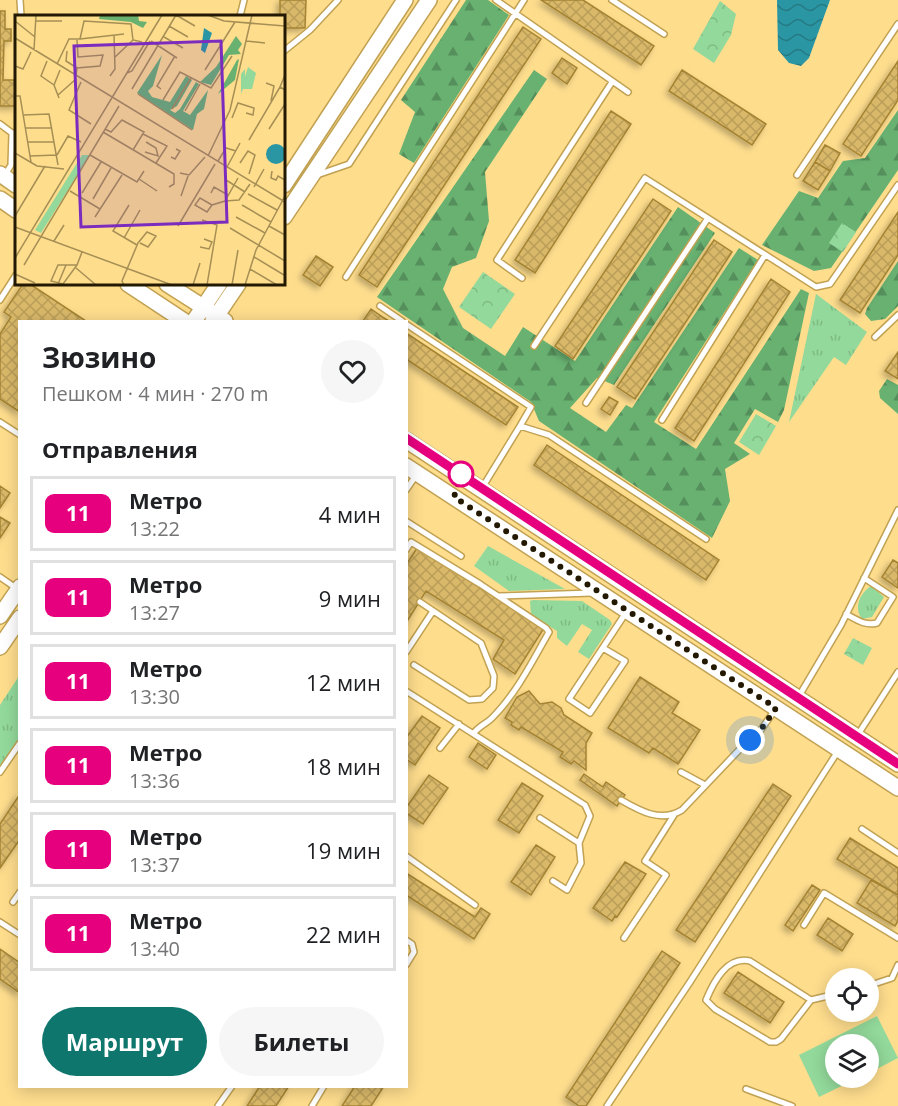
<!DOCTYPE html>
<html lang="ru">
<head>
<meta charset="utf-8">
<style>
  body { margin:0; font-family:"Open Sans",sans-serif; background:#f6f6f6; color:#202124; height:100vh; display:flex; flex-direction:column; font-size:22px; white-space:nowrap }
  * { box-sizing:border-box; margin:0 }
  p { font-size:20px; color:#757577 }
  .icon { flex:none; width:33px; height:33px; fill:none; stroke:currentColor; stroke-width:2; stroke-linecap:round; stroke-linejoin:round }
  .map { position:relative; flex:1; overflow:hidden }
  .sheet { position:absolute; left:18px; top:320px; width:390px; height:768px; display:flex; flex-direction:column; background:#fff; border-radius:0px; box-shadow:0 3px 15px #0003 }
  .sheet>* { flex:none }
  .badge { padding:0 12px; border-radius:9px; font-size:21px; line-height:39px }
  .controls { position:absolute; left:825px; top:968px; display:grid; gap:12px }
  .controls a { display:grid; place-items:center; width:54px; height:54px; border-radius:50%; background:#fff; box-shadow:0 3px 15px #0003; font-size:30px }
  .you { position:absolute; width:30px; height:30px; margin:-15px; border:4px solid #fff; border-radius:50%; background:#1a73e8; box-shadow:0 0 0 9px #1a73e833 }
  .map>.badge { position:absolute; translate:-50% -50%; box-shadow:0 0 0 3px #fff }
  h2 { padding:0 24px; font-size:22px; line-height:54px }
  .round { display:grid; place-items:center; flex:none; width:63px; height:63px; border-radius:32px; background:#f6f6f6 }
  .overview { display:flex; align-items:center; justify-content:space-between; height:102px; padding:0 24px }
  h1 { font-size:28px; font-weight:700; line-height:45px }
  .primary-button { display:flex; gap:12px; margin-top:auto; padding:12px 24px }
  .primary-button a { flex:1; height:69px; border-radius:36px; background:#0f766e; color:#fff; font-size:24px; font-weight:700; line-height:69px; text-align:center }
  .primary-button a+a { background:#f6f6f6; color:#202124 }
  ul { padding:0; list-style:none }
  li { display:flex; align-items:center; gap:18px; height:75px; margin:0 12px 9px; padding:0 12px; border:3px solid #e0e0e0; border-radius:0px }
  li div { flex:1 }
  li b { display:block; font-size:22px }
  li em { font-style:normal }
  li .badge { min-width:66px; font-weight:700; text-align:center }
  .map>svg:first-child { display:block }
  .grass { fill:url(#grass-tufts) }
  .forest { fill:url(#forest-firs) }
  .park { fill:url(#park-crowns) }
  .garden { fill:#93d99b }
  .water { fill:url(#water-waves) }
  .building { fill:url(#building-cross-hatch); stroke:#a48433; stroke-width:1.5; filter:url(#shadow) }
  .lines { fill:none; stroke-linecap:round; stroke-linejoin:round }
  .service-casing { stroke:#c1a152; stroke-width:8 }
  .secondary-casing { stroke:#c1a152; stroke-width:18 }
  .service { stroke:#fff; stroke-width:5 }
  .secondary { stroke:#fff; stroke-width:15 }
  .line-casing { stroke:#fff; stroke-width:14 }
  .line { stroke:#e6007e; stroke-width:9 }
  .walk { stroke:#231902; stroke-width:6; stroke-dasharray:0 10.8 }
  .stop-dot { fill:#fff; stroke:#e6007e; stroke-width:3 }
  .inset-road { fill:none; stroke:#a68f55; stroke-width:1.5 }
  .view { fill:#7b2cbf; fill-opacity:0.15; stroke:#7b2cbf; stroke-width:3 }
  .inset-edge { fill:none; stroke:#231902; stroke-width:3 }
</style>
</head>
<body>
<div class="map">
<svg width="898" height="1106" viewBox="0 0 898 1106">
  <defs>
    <pattern id="grass-tufts" width="24" height="20" patternUnits="userSpaceOnUse" patternTransform="scale(1.5)"><rect width="24" height="20" fill="#93d99b"/><path d="M3 7l-1-3M5 7V3M7 7l1-3M15 17l-1-3M17 17v-4M19 17l1-3" fill="none" stroke="#7eba84"/></pattern>
    <pattern id="forest-firs" width="22" height="20" patternUnits="userSpaceOnUse" patternTransform="scale(1.5)"><rect width="22" height="20" fill="#68b171"/><path d="M5 1l3.5 6h-7zM16 11l3.5 6h-7z" fill="#558f5b"/></pattern>
    <pattern id="park-crowns" width="20" height="18" patternUnits="userSpaceOnUse" patternTransform="scale(1.5)"><rect width="20" height="18" fill="#93d99b"/><path d="M2 6a3 3 0 1 1 6 0M12 15a3 3 0 1 1 6 0" fill="none" stroke="#7eba84"/></pattern>
    <pattern id="water-waves" width="16" height="10" patternUnits="userSpaceOnUse" patternTransform="scale(1.5)"><rect width="16" height="10" fill="#2b96a3"/><path d="M0 5q4-4 8 0t8 0" fill="none" stroke="#247a83"/></pattern>
    <pattern id="building-cross-hatch" width="8" height="8" patternUnits="userSpaceOnUse" patternTransform="scale(1.5)"><rect width="8" height="8" fill="#d9b869"/><path d="M0 0l8 8M0 8l8-8" fill="none" stroke="#ba9e59"/></pattern>
    <filter id="shadow"><feDropShadow dx="-3" dy="3" stdDeviation="3" flood-color="#0004"/></filter>
  </defs>
  <rect width="100%" height="100%" fill="#fedd8d"/>
  <!-- grass -->
  <path class="grass" d="M816,294L867,332L846,365L834,357L789,422Z
    M488,546L565,589L509,591L474,566Z
    M871,586L884,597L872,617L862,619C853,608 860,593 871,586Z
    M533,600L582,601L610,620L612,624L589,659L578,652L592,630L582,624L567,646L557,638V631L531,615L530,601Z
    M19,676V743L0,772V705Z"/>
  <!-- forest -->
  <path class="forest" d="M466,0H488L509,15L414,163L399,154L415,112L401,100Z
    M534,70L547,79L485,172L489,221L476,258L452,267L443,289L463,328L505,356L523,327L575,361L678,207L715,233L614,385L597,378L570,408L606,432L626,405L632,408L739,248L758,260L654,422L696,449L801,289L809,293L784,410L778,422L755,409L734,443L750,454L725,469L730,501L712,538L539,421L531,402L377,297Z
    M898,110V170L831,268L814,271L762,245L799,191L818,198L843,161L865,158Z
    M898,261V306L885,319L871,321L865,314L867,308Z
    M887,379L898,385V414L880,398L879,391Z"/>
  <!-- park -->
  <path class="park" d="M720,1L736,14L731,35L714,63L693,49Z
    M842,223L856,232L843,252L829,243Z
    M483,272L515,294L491,329L459,307Z
    M756,414L776,426L759,455L739,442Z
    M853,638L872,648L863,665L844,654Z"/>
  <!-- garden -->
  <path class="garden" d="M877,1016L898,1058L869,1073L868,1044H836V1077H860L819,1097L799,1055Z"/>
  <!-- water -->
  <path class="water" d="M777,0H830L809,58L801,66L789,63L778,50Z"/>
  <!-- building -->
  <path class="building" d="M280,0H306L305,28H284V16H280Z
    M541,0H583L654,46L641,65Z
    M0,11H5V29H11V41H4L3,80H16V106H0Z
    M523,27L541,39L377,287L359,275Z
    M562,58L577,68L567,84L552,73Z
    M898,61V100L861,156L843,144Z
    M682,70L766,124L752,145L669,91Z
    M611,111L631,124L535,273L515,260Z
    M825,145L840,153L830,171L815,162Z
    M815,162L830,171L818,190L803,181Z
    M653,199L671,211L573,359L555,346Z
    M898,212V255L860,313L840,300Z
    M714,240L732,252L635,399L617,387Z
    M316,256L333,267L320,286L303,275Z
    M771,279L790,292L694,441L675,428Z
    M23,284H30L86,321H20V412L0,399V334L11,317L4,312Z
    M371,309L384,318L389,321H363Z
    M406,333L518,407L506,425L406,359Z
    M898,352V379L885,371Z
    M609,397L618,402L610,415L601,409Z
    M547,445L719,560L706,580L534,465Z
    M0,486L10,493L0,508Z
    M0,517L10,523L0,538Z
    M417,548L544,628L515,674L493,659L504,640L426,591L406,623V565Z
    M893,560L898,563V588L882,577Z
    M640,677L679,702L672,713L700,730L678,764L653,748L649,753L608,728Z
    M529,691L540,704L552,702L561,708L564,715L592,733L586,743V770L574,761L571,764L560,757L563,752L521,727L519,730L511,725L512,722L505,718L517,697Z
    M422,716L440,728L415,765L406,759V738Z
    M478,743L496,755L487,769L469,757Z
    M584,774L603,787L606,782L625,795L617,806L580,780Z
    M429,775L448,788L423,824L406,813V808Z
    M522,783L543,796L519,833L498,820Z
    M773,784L791,796L695,942L676,930Z
    M20,794V839L0,868V824Z
    M850,838L898,868V895L837,859Z
    M536,845L555,857L531,895L511,882Z
    M625,862L646,874L617,917L615,916L612,921L593,908Z
    M406,873L475,917L481,908L490,914L474,939L406,895Z
    M871,880L898,895V921L895,926L857,903Z
    M812,885L820,890L793,931L785,925Z
    M828,918L853,934L842,951L817,935Z
    M0,949L20,963V993L0,979Z
    M662,951L680,963L586,1106H579L566,1097Z
    M738,972L784,1002L770,1023L724,993Z
    M260,1086H289L276,1106H247Z
    M355,1086H384L371,1106H342Z"/>
  <g class="lines">
    <defs>
      <path id="service" d="M20,0L21,16
        M496,0L628,92
        M612,0L664,34
        M240,16L244,0
        M284,51L310,30L338,0
        M0,124L12,133
        M5,175L11,165L12,133H16
        M317,175L349,164L456,0
        M797,175L898,24
        M346,277L524,0
        M522,278L497,260L612,82
        M0,300L16,275
        M380,306L402,321
        M406,324L531,407L520,426L549,435L706,539
        M875,337L898,315
        M534,346L645,178L816,287L830,284L898,185
        M586,403L708,218
        M662,420L765,255
        M0,422L20,435
        M482,488L520,426
        M406,490L417,474
        M406,521L461,556
        M406,550L411,542L480,584L546,628L549,632C532,662 516,694 492,718C486,724 479,726 474,733
        M0,577L16,588
        M499,596L592,593
        M846,614C857,620 865,626 877,623L893,597L864,578
        M603,648L625,661L590,713L569,699L627,611
        M406,652L433,611
        M414,665L469,700L482,699L493,688L494,676L481,643L420,602
        M406,691L585,805L590,816L579,843L581,863L567,890L553,881
        M799,696L841,625L898,510
        M857,736L898,672
        M440,748L459,724
        M0,772L20,743
        M681,772L705,785
        M621,800C640,811 661,823 682,810L740,749L760,731L775,710
        M540,818L579,843
        M862,829L898,853
        M406,856L475,905
        M13,902L20,892
        M0,922L20,935
        M804,925L824,893L898,938
        M624,938L666,875L645,861L674,815
        M406,940L412,944L414,952L406,965
        M868,986L892,978L898,965
        M811,1000L750,961C727,956 714,981 706,1000L715,1009L770,1042H776L781,1039L811,1000L836,994
        M746,1089L792,1106
        M218,1106L232,1086
        M312,1106L324,1086
        M607,1106L690,982L838,751"/>
      <path id="secondary" d="M0,174L16,185
        M284,185L405,0
        M0,199L16,210
        M284,217L429,0
        M128,284L184,321
        M167,284L225,321
        M194,321L219,284
        M213,321L238,284
        M406,440L898,764
        M406,466L898,788
        M0,616L20,587
        M0,647L20,618"/>
    </defs>
    <!-- service casing -->
    <use href="#service" class="service-casing"/>
    <!-- secondary casing -->
    <use href="#secondary" class="secondary-casing"/>
    <!-- service -->
    <use href="#service" class="service"/>
    <!-- secondary -->
    <use href="#secondary" class="secondary"/>
  </g>
  <g class="lines">
    <defs>
      <path id="line" d="M406,438L898,764"/>
    </defs>
    <!-- line casing -->
    <use href="#line" class="line-casing"/>
    <!-- line -->
    <use href="#line" class="line"/>
    <!-- walk -->
    <path class="walk" d="M461,474L454,497L776,708L760,731L750,740"/>
  </g>
  <!-- markers -->
  <circle class="stop-dot" cx="461" cy="474" r="12"/>
  <!-- overview -->
  <g transform="translate(15 15)">
    <rect width="270" height="270" fill="#fedd8d"/>
    <path d="M67,140H75L26,218L20,215Z" fill="#93d99b"/>
    <path d="M85,0H123L124,6L132,7L128,13L116,7L84,4ZM221,21L227,29L223,35L226,39L214,40L196,70L185,67L201,52ZM147,40L138,71L133,76L137,82L155,87L171,61L177,65L162,91L155,95L160,98L165,94L181,67L184,69L168,96L175,100L193,75L189,94L182,99L178,115L122,78ZM224,44L220,65L203,79L222,45Z" fill="#68b171"/>
    <path d="M233,52L241,58L237,74H228L226,79V59L230,54V62Z" fill="#93d99b"/>
    <path d="M189,13L197,18L190,38L186,35ZM251 139a10 10 0 1 1 20 0a10 10 0 1 1-20 0Z" fill="#2b96a3"/>
    <path class="inset-road" d="M161,0L180,11M193,0L209,6L270,11M0,6L20,22M21,6H47M154,11L173,22M149,22L168,33M0,23L270,187M65,24L109,19M136,26L162,43M231,26L250,28M19,35L21,0M52,36L51,46L62,53M100,42L118,25M32,46L26,61L39,70M42,49L54,24H65L69,6L116,9L118,25L127,27M0,51L8,54L16,37M190,55L220,7M112,58L117,56L135,26M61,60L62,53L85,51L88,40L63,42L62,25M270,60L265,72L270,75M95,61L100,54L99,20M66,67L54,95L76,109M251,68L259,71L256,86M117,74L161,0M146,74L142,71L160,41M123,79L177,115M43,80L61,64M0,81H5L16,147M44,83L39,70L45,55M148,85L165,57L196,73L217,41M157,94L176,63M170,96L185,69M8,100L34,99L43,150M217,103L223,88L239,93L238,100L231,98M10,113H37M90,114L96,117L107,105L129,117L118,135M254,114L270,89M88,117L159,159V169L154,172M128,119L152,131L141,148M234,125L265,72M12,127H39M130,137L143,141L141,133L131,127M0,138L22,151L49,154M42,140L53,121L66,127M75,140L122,167L129,156M15,141L42,140M193,141L215,95L237,0M156,142L160,144L165,136L161,134M203,146L211,133L221,136M225,148L233,136L240,140L234,159M212,152L225,128M257,156L256,163L261,165L263,161L270,165M165,158L174,160L190,142M124,164L142,176M211,165L230,177M239,172L249,154M55,176L85,194M67,178L86,147M196,178L199,172L213,180M233,179L262,195M166,181L173,161M78,184L96,153M210,186L224,185L235,169M114,190L98,216L122,230M197,190L185,183L180,190L192,197L197,190L210,186L223,163M227,190L256,207M0,201L30,151M80,202L107,160M221,202L250,218M187,205L202,210L192,270M163,211L200,149M254,211L270,220M0,212L157,270M215,213L270,246M109,223L125,195M39,226L49,210M185,232L194,234L197,227L189,224M239,242L269,260M0,243L147,0M9,250L104,91M62,250L48,269L36,266L43,250H62L67,237M61,253L81,270M235,254L262,270M0,259L20,268M43,269L51,250M109,270L107,266L123,228L132,217L141,221L133,232L125,228M178,270L185,248M217,270L223,235M230,270L241,235L270,181"/>
    <path class="view" d="M206,26L212,207L66,212L59,31Z"/>
    <rect width="270" height="270" class="inset-edge"/>
  </g>
</svg>
<div class="controls">
<a><svg class="icon" aria-label="locate" viewBox="0 0 24 24"><circle cx="12" cy="12" r="6"/><path d="M12 2v4M12 18v4M2 12h4M18 12h4"/></svg></a>
<a><svg class="icon" aria-label="layers" viewBox="0 0 24 24"><path d="M12 4l9 5-9 5-9-5zM3 14l9 5 9-5"/></svg></a>
</div>
<div class="you" style="left:750px;top:740px"></div>
<section class="sheet">
<div class="overview"><div><h1>Зюзино</h1><p>Пешком · 4 мин · 270 m</p></div><a class="round"><svg class="icon" aria-label="heart" viewBox="0 0 24 24"><path d="M12 20l-8-8c-3-5 5-10 8-4 3-6 11-1 8 4z"/></svg></a></div>
<h2>Отправления</h2>
<ul>
<li><span class="badge" style="background:#e6007e;color:#fff">11</span><div><b>Метро</b><p>13:22</p></div><em>4 мин</em></li>
<li><span class="badge" style="background:#e6007e;color:#fff">11</span><div><b>Метро</b><p>13:27</p></div><em>9 мин</em></li>
<li><span class="badge" style="background:#e6007e;color:#fff">11</span><div><b>Метро</b><p>13:30</p></div><em>12 мин</em></li>
<li><span class="badge" style="background:#e6007e;color:#fff">11</span><div><b>Метро</b><p>13:36</p></div><em>18 мин</em></li>
<li><span class="badge" style="background:#e6007e;color:#fff">11</span><div><b>Метро</b><p>13:37</p></div><em>19 мин</em></li>
<li><span class="badge" style="background:#e6007e;color:#fff">11</span><div><b>Метро</b><p>13:40</p></div><em>22 мин</em></li>
</ul>
<div class="primary-button"><a>Маршрут</a><a>Билеты</a></div>
</section>
</div>
</body>
</html>
